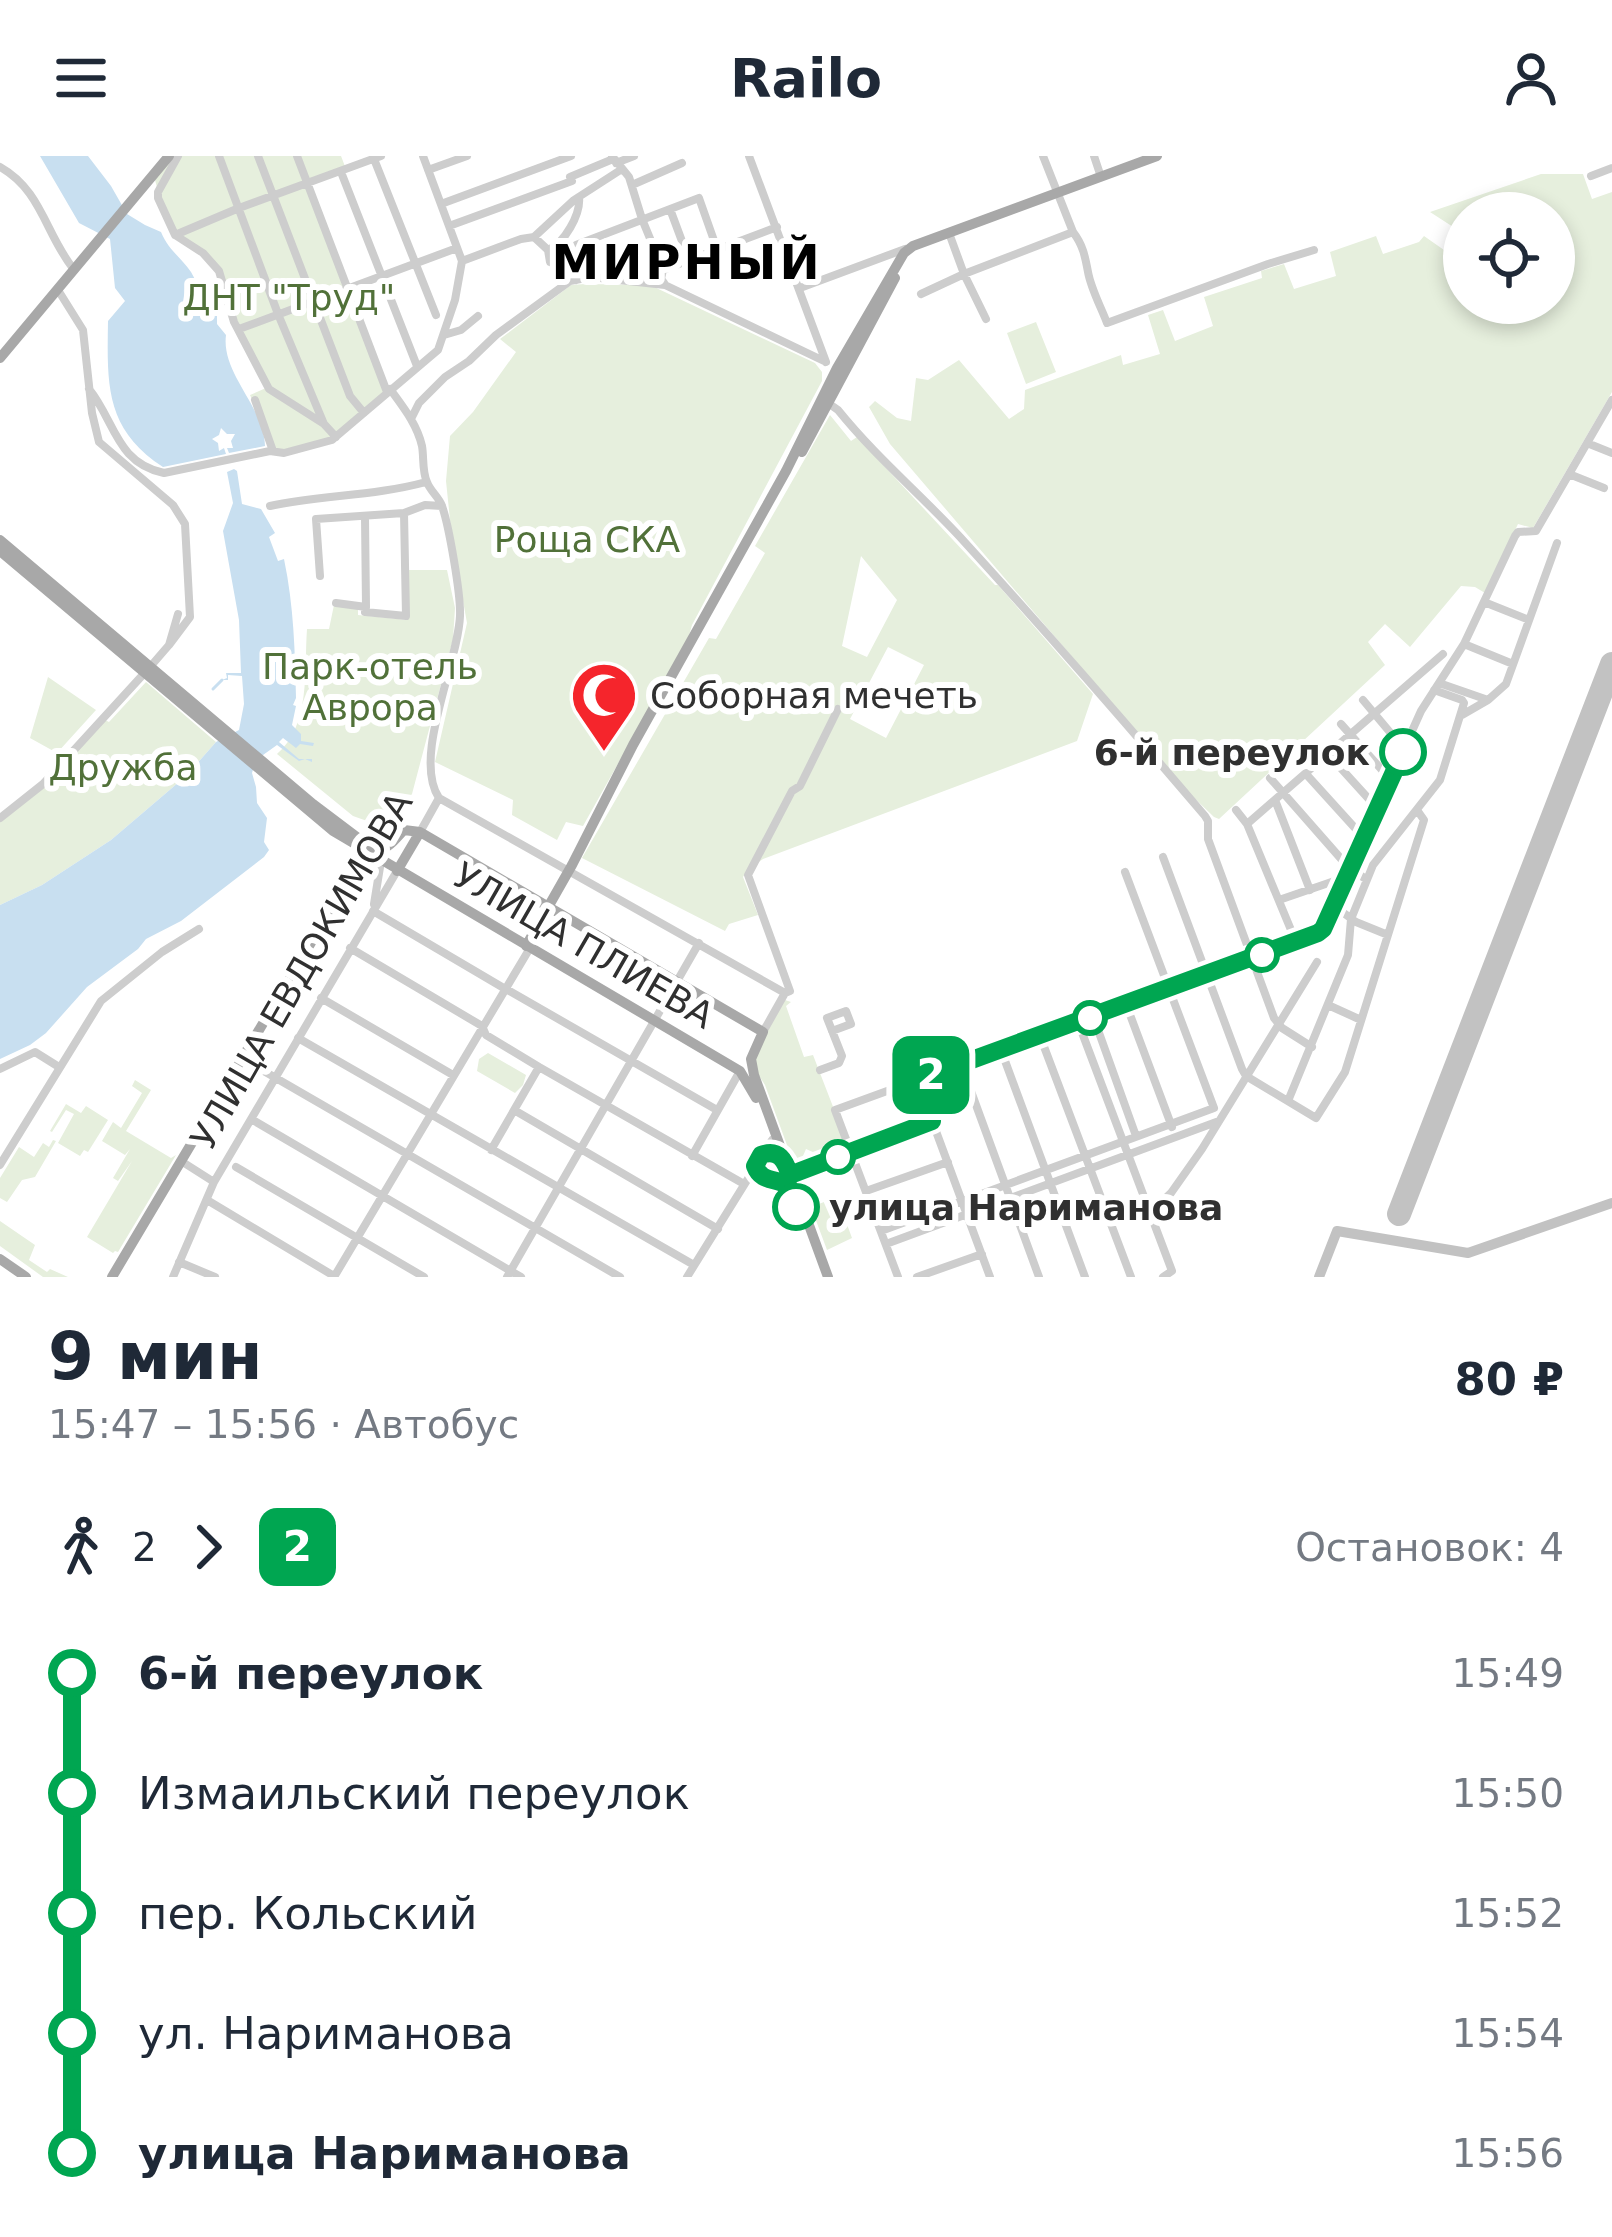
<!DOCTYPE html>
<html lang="ru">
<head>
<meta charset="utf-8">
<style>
  body { margin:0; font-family:"DejaVu Sans",sans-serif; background:#f2f2f3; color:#1f2937; height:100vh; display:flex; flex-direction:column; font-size:45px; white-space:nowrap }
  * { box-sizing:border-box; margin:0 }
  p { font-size:39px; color:#747a83 }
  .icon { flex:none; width:66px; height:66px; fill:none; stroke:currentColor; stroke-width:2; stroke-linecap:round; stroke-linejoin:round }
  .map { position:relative; height:1121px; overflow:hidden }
  .panel { display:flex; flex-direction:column; background:#fff; flex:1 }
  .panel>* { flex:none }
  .badge { padding:0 24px; border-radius:18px; font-size:42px; line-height:78px }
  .controls { position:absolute; left:1443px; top:36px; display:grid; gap:24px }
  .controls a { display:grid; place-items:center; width:132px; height:132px; border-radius:50%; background:#fff; box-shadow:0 6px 18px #0003; font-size:60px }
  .map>.badge { position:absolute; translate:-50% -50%; box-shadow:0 0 0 6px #fff }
  .legs { display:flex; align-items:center; gap:18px; height:132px; padding:0 48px; font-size:39px }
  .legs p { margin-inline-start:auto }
  .summary { display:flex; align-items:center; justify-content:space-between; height:204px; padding:0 48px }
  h1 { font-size:66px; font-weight:600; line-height:90px }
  ul { padding:0 48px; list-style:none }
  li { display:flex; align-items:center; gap:42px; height:120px; font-size:45px }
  li i { display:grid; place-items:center; width:18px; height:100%; margin:0 15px; background:currentColor }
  li i::after { content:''; width:30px; height:30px; margin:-15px; border:9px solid; border-radius:50%; background:#fff }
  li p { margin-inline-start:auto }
  li:first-child i { background:linear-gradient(#0000 50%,currentColor 0) }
  li:last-child i { background:linear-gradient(currentColor 50%,#0000 0) }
  header { display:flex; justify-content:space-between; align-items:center; height:156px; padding:0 48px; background:#fff; font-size:54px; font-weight:600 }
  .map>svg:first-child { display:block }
  .green { fill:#e6efdd; fill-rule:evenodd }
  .water { fill:#c8dff0 }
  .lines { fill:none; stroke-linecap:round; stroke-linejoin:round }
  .stream { stroke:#c8dff0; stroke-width:3 }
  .taxiway { stroke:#c2c2c2; stroke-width:10 }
  .runway { stroke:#c2c2c2; stroke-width:24 }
  .minor { stroke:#cdcdcd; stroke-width:8 }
  .major { stroke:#a8a8a8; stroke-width:10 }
  .line-1-casing { stroke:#fff; stroke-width:27 }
  .line-1 { stroke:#00a651; stroke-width:18 }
  .stop-1-dot { fill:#fff; stroke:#00a651; stroke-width:6 }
  .labels { text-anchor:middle; stroke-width:12; stroke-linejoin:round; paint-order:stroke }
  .park-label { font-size:36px; fill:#517139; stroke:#fff }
  .poi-label { font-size:36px; fill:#303030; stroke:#fff; text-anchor:start }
  .stop-label { font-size:36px; font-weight:bold; fill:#303030; stroke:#fff; text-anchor:end }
  .street-label { font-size:36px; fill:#303030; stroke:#fff }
  .district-label { font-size:48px; font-weight:bold; letter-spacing:3px; fill:#000; stroke:#fff }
</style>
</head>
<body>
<header><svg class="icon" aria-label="menu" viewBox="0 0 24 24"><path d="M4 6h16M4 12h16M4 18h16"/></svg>Railo<svg class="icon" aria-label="person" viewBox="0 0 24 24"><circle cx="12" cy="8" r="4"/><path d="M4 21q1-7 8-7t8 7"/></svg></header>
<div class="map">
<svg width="1612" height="1121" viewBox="0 0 1612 1121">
  <rect width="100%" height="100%" fill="#fff"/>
  <!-- green -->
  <path class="green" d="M170,0H341L346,13L308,27L386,236C349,267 323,302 270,295L265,273L250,239L266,232L238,170L219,112L177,78L161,47L154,20Z
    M1541,18H1583L1592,43L1612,36V236L1533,372L1518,368L1485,437L1475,431L1461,430L1410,491L1385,468L1368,486L1385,509L1219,663L1214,661L1185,633L890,288L869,251L875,245L897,262L911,265L916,222L928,224L959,204L1009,263L1024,253L1025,234L1121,199L1123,209L1160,198L1148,159L1163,154L1175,185L1213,170L1204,141L1262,122L1261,115L1284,108L1294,133L1336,120L1330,96L1376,80L1383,98L1419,86L1424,80L1464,108V147H1554V57H1464V78L1430,56Z
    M585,128L650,129L815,207L822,216V225L692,469L688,483L583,670L566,666L557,684L512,659L513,644L435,606L467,467L452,383L446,325L450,280L473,256L516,196L500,183L571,129Z
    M1036,166L1056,216L1026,228L1007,177Z
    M830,259L851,285L857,281L995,429H998L1093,538L1077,585L763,703L747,714L743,721L758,759L729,768L725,775L582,702L709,482L716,483L765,397L755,390ZM861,400L897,444L867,501L842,490ZM888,491L924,509L886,582L850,563Z
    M409,414H447L455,452L453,483L412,638L384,671L353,660L277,598C311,569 304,514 307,473H329L334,449L358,451V459L408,464Z
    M48,521L96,554L57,597L30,582Z
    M146,526L216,586L186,620L111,684L42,729L0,749V665L105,564L109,566Z
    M785,844L791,846L786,850L804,901L813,899L849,992L848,995L824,1003L821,995L815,997L806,993L803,1000L807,1010L795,1011L765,929L753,910L767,874Z
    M488,897L526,919L523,929L515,937L477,915L479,903Z
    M135,924L151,934L126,975L171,1002L176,999L118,1096L115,1095L113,1097L87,1081L132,1005L118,1025L113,1022L130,993L125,999L102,985L113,966L121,972L142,937L132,930Z
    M66,948L81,957L86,950L108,964L88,996L84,994L80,1000L58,987L74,958L66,954L52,976L50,975Z
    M53,984L56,985L35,1021L22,1024L7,1046L0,1042V1022L19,991L34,1001L43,987L49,991Z
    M837,1041L852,1082L827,1094L811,1051Z
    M0,1065L35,1089L29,1104L47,1116L50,1113L68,1121H43L0,1090Z"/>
  <!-- water -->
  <path class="water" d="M40,0H88L111,30L127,58L145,69L161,76C169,95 180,100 191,116C200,131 203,148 217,159V168L226,179C221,218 264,250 265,290L229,297L227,292H233L231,285L235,278H227L221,272L219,279L212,283L218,287L219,295L224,292L226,298L163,311C105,273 107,229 108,165L125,145L115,132L110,83L79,67Z
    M234,313L237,315L242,348L261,353L275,377L269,381L278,405L284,403C294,451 295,496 296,542L293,549L296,550L292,569L301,578V585L314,587L313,590L300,588L296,592L283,582L279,586L299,603H312V606L305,603L299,605L277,589L256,604L252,617L256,631L257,647L267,662L264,686L269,694L264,701L181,765L146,783L138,793L87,831L46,877L30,889L0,903V749L42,729L111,684L186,620L216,586L239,574L244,548L242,520L228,519V524H222L227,522L226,517H241L239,464L223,375L233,347L227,316Z"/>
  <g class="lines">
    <!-- stream -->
    <path class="stream" d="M213,533L222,524"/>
    <!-- taxiway -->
    <path class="taxiway" d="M1319,1121L1337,1075L1468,1097L1612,1047"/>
    <!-- runway -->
    <path class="runway" d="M1399,1058L1612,508"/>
    <!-- minor -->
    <path class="minor" d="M178,0L158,36V42L175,79L203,97L219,115L234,166L269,233L324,268
      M219,0L278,158L324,268L336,281
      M258,0L350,240L364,257
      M297,0L387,236
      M612,0L629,21L642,63L663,114
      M749,0L826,206
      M1043,0L1073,76C1083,89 1085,100 1088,116C1091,133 1101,151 1107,167L1268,108L1314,94
      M1094,0L1101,21
      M374,3L436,159
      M616,7L634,0
      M0,11C41,34 45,76 72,111
      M428,14L467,0
      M341,16L417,210
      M1591,20L1612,12
      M570,21L613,3
      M632,29L682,7
      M441,48L571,0
      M670,53L689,104
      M449,70L572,25
      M949,77L964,118L986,163
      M175,79L239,52L381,0
      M534,81L548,94C564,88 581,58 579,41
      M576,89L699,42L717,93
      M548,94L550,106L570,111L576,124
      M462,105L521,83L534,81L574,44L622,13
      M664,127L661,123L663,114L777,71
      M800,132L905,93
      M58,134L83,174L92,257L99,286L173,349L185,368L190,461L169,489
      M921,138L964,118L1073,76
      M239,173L457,92
      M444,179L461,174L478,160
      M89,233C115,265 116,307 164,317L270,295L284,297L332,284L438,194L455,144L462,105L423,0
      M390,233C403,251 417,268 422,290C424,301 422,316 427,326C430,335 439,341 442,350C449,370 461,439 460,460C458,508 412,601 439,642
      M255,244L273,295
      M828,247L838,254C876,301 919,337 960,381C1043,472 1125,566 1205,660L1208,665V683L1274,862L1282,872L1312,891
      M411,263L419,247L445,221L469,205L496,179L570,125L591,121L665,129L824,205
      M1587,287L1612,297
      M1569,318L1604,332
      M270,350C321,339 375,340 426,326
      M365,361L366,451
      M320,420L316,363L404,357L425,349L442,350
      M1484,446L1529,464
      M336,447L366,451L365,456L406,460L404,357
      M1464,488L1513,508
      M1439,527L1488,544
      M1363,544L1404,593
      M1462,559L1488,544L1506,528L1557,387
      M1341,568L1390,623
      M1328,598L1377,652
      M1306,618L1364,682
      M1270,622L1350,713L1366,723
      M439,642L785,837
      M1275,644L1310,734
      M1236,654L1247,668L1296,786
      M0,662L43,628L150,511L169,489L178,458
      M1247,668L1443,498
      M420,676L439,642
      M1163,701L1242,913L1246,920L1316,962L1345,916L1424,664L1417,654
      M1125,716L1214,952
      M1279,744L1346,721
      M374,748L381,705
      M1334,750L1356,766L1388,779
      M373,755L502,831
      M350,792L482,870L486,879L539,911L744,1028
      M506,833L717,954
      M321,842L453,919
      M1126,848L1172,971
      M1328,849L1361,864
      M1093,860L1136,980
      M1078,866L1172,1115L1163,1121
      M763,876L785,837L790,835L748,719L792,635L800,630L838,553
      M1040,880L1131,1121
      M298,882L694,1109
      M1001,894L1085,1121
      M243,903L620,1121
      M961,908L1039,1121
      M0,913L35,896L59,911
      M820,914L839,907L842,900L827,862L846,855L851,868L832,875
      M917,924L990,1121
      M1288,945L1348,799L1351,763L1373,709L1440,624L1464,547L1462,544L1434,534
      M514,954L718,1073
      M251,963L521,1121
      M491,994L539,911
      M692,1000L740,915
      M181,1005L214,1026
      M0,1009L101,845L162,796L199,773
      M236,1011L424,1121
      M755,1011L763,1022L788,1029
      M776,1024L932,965
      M866,1035L948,1006
      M207,1044L334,1120
      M1151,1056L1171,1037L1202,993L1317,806
      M881,1075L1214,952
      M886,1088L1219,965
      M179,1106L215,1121
      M173,1121L214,1026L397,715
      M334,1121L530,792
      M507,1121L699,787
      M687,1121L772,984
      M898,1121L835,954L1296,786L1323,773L1421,555L1464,488L1515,380L1518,376L1536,375L1612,244
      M917,1121L982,1098"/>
    <!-- major -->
    <path class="major" d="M0,202L169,0
      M802,296L895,122
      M0,384L313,648L366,688C386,700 391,687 404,674L420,676L763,876L751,903L754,919L828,1121
      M0,395L333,675L740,915L756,942
      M397,715L420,676
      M526,790L572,709L633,589L786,315L837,212L904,97L913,90L1157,0
      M0,1103L26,1121
      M112,1121L368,691"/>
  </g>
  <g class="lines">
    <defs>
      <path id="line-1" d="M796,1051L788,1029C774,1022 761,1026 755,1010L761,999C779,992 785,1005 790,1019L932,965L917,924L1318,777L1323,773L1403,596"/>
    </defs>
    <!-- line-1 casing -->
    <use href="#line-1" class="line-1-casing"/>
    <!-- line-1 -->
    <use href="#line-1" class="line-1"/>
  </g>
  <!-- icons -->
  <defs>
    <symbol id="mosque-pin" viewBox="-11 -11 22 30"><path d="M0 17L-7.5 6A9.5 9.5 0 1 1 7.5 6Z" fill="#f5252c" stroke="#fff"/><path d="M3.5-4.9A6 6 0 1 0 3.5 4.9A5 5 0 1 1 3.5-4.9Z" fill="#fff"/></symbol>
  </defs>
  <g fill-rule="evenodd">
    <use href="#mosque-pin" x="566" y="501" width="76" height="104"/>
  </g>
  <!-- markers -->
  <g class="stop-1-dot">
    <circle cx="1403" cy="596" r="21"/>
    <circle cx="1262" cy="799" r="15"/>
    <circle cx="1090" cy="862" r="15"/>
    <circle cx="838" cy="1001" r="15"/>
    <circle cx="796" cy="1051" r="21"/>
  </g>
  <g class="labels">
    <!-- park labels -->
    <g class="park-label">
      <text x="289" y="154">ДНТ "Труд"</text>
      <text x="587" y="396">Роща СКА</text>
      <text x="370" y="523">Парк-отель<tspan x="370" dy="41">Аврора</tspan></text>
      <text x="123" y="624">Дружба</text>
    </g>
    <!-- poi labels -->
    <g class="poi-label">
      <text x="650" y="552">Соборная мечеть</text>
    </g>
    <!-- stop labels -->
    <g class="stop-label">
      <text x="1370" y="609">6-й переулок</text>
      <text x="829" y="1064" text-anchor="start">улица Нариманова</text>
    </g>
    <!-- street labels -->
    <g class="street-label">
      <text transform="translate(584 789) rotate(30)" y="13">УЛИЦА ПЛИЕВА</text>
      <text transform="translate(301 814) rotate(-60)" y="13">УЛИЦА ЕВДОКИМОВА</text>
    </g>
    <!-- district labels -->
    <g class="district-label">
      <text x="687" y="123">МИРНЫЙ</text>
    </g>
  </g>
</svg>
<div class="controls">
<a><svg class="icon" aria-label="locate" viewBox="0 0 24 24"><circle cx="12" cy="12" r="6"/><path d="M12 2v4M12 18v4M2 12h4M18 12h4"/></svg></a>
</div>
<b class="badge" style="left:931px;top:919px;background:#00a651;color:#fff">2</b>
</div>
<section class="panel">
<div class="summary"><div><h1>9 мин</h1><p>15:47 – 15:56 · Автобус</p></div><b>80 ₽</b></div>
<div class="legs"><svg class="icon" aria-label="walk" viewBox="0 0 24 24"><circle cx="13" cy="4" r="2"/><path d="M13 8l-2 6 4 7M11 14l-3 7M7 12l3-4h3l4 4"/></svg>2<svg class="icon" aria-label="forward" viewBox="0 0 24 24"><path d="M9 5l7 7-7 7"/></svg><b class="badge" style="background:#00a651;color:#fff">2</b><p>Остановок: 4</p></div>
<ul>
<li><i style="color:#00a651"></i><b>6-й переулок</b><p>15:49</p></li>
<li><i style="color:#00a651"></i><span>Измаильский переулок</span><p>15:50</p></li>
<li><i style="color:#00a651"></i><span>пер. Кольский</span><p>15:52</p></li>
<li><i style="color:#00a651"></i><span>ул. Нариманова</span><p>15:54</p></li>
<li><i style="color:#00a651"></i><b>улица Нариманова</b><p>15:56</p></li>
</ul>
</section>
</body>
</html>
